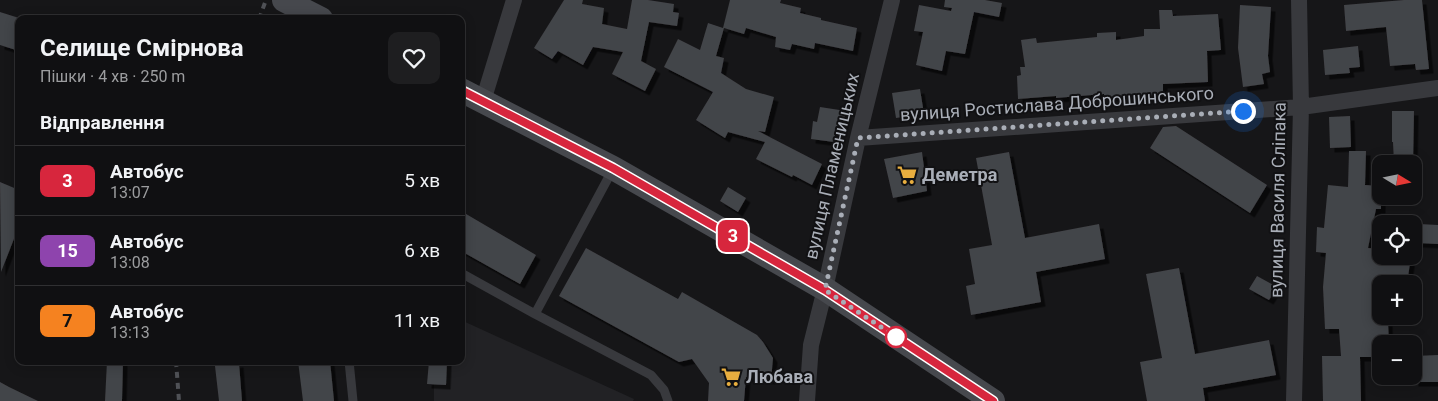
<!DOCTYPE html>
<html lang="uk">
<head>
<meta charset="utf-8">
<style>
  body { margin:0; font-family:Roboto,sans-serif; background:#1e1e20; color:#f1f3f6; height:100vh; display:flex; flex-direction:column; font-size:19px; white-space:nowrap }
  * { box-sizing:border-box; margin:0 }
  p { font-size:16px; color:#9c9d9f }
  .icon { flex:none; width:28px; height:28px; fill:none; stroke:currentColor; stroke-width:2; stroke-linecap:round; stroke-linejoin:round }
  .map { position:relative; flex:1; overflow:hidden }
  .sheet { position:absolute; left:15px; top:15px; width:450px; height:350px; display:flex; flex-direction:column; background:#101012; border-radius:10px; box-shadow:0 2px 12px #0003,0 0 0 1px #303032 }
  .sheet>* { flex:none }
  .badge { padding:0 10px; border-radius:8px; font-size:18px; line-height:32px }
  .needle { width:32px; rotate:100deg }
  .fabs { position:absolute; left:1372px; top:155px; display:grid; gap:10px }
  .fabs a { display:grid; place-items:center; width:50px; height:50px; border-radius:10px; background:#101012; box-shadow:0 2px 12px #0003,0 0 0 1px #303032; font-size:25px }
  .you { position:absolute; width:25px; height:25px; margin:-12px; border:4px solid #fff; border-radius:50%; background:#1a73e8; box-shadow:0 0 0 8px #1a73e833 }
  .map>.badge { position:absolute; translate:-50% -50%; box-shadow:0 0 0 2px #fff }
  h2 { padding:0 25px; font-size:19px; line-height:45px }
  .round { display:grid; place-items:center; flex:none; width:52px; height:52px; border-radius:10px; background:#1e1e20 }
  .summary { display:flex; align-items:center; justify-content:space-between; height:85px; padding:0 25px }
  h1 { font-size:24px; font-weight:700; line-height:38px }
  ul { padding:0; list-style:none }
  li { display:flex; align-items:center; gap:15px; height:70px; padding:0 25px; border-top:1px solid #303032 }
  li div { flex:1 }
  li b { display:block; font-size:19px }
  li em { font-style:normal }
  li .badge { min-width:55px; font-weight:700; text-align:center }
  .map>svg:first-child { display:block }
  .built { fill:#222225 }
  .building { fill:#434448; filter:url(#shadow) }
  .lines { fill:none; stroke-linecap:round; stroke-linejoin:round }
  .lane { stroke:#38393d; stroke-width:9 }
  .street { stroke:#38393d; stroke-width:16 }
  .secondary { stroke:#46484d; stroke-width:24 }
  .rail { stroke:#4f5156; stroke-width:4; stroke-dasharray:6 5; stroke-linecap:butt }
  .line-casing { stroke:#fff; stroke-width:11 }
  .line { stroke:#d7263d; stroke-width:8 }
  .walk { stroke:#a9aeb7; stroke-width:5; stroke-dasharray:0 9 }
  .stop-dot { fill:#fff; stroke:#d7263d; stroke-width:2.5 }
  .labels { text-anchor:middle; stroke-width:4; stroke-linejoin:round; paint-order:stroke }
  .street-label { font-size:18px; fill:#a9aeb7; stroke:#111113 }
  .poi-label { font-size:18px; font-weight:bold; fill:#a9aeb7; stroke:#111113; text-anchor:start }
</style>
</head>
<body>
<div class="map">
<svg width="1438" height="401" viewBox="0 0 1438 401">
  <defs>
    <filter id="shadow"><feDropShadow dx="4.5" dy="4.5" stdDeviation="0" flood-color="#0009"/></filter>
  </defs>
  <rect width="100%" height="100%" fill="#161618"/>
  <!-- built -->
  <path class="built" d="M461,320L634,399L633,401H434V361H461Z"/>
  <!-- building -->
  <path class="building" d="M564,0H583L582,4L604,8L602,24L627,29L632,0H648L674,4L673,12L679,13L677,26L649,22L641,61L656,69L645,91L612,74L623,52L593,47L583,65L558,51L552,59L534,48Z
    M730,0H781L780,3L801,8L800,13L821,18V20L857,28L853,51L815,43L814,49L792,44L790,50L775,47L776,37L746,28L744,34L724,28L716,56L724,58L721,73L746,89L774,97L765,132L758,131L822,164L812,185L793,175L792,177L756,159L765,142L728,132L725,138L696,120L713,92L664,67L678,39L700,50L708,23L723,28Z
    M945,0H985L1002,3L999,17L974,12L965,54L946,51L942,71L916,65L923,32L914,31L919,5L951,11L952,8L944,7Z
    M1404,0H1422L1429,69L1416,70L1415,64L1390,66L1386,27L1346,31L1344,5Z
    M1240,5L1271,7L1268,56L1270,72L1262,74L1264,84L1243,87L1238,48Z
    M1159,10H1172L1173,16L1218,14L1221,50L1207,51L1208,82L1163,84V95L1104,97V94L1056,98V96L1018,99L1017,76L1021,75L1020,67H1025L1021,40L1036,38L1037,43L1097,37V33L1116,32V40L1144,36V29H1160Z
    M0,12L19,18V51L0,45Z
    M1358,46L1360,67L1349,68L1350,73L1325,75L1323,50Z
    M920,89L924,114L896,118L892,93Z
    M820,107L846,111L843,127L836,126L834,142L811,139L813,121L817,122Z
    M1392,111H1414L1413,164H1394L1393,142H1392Z
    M1350,116L1351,147L1330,148L1329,117Z
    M1176,126L1267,185L1250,213L1150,148L1163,127Z
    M1349,151H1366L1365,185L1381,186V209H1376L1368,248L1381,249V256H1411L1407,284H1381V322H1388L1389,344H1381V357H1360L1361,401H1323L1322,356H1341L1339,329H1325L1323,287L1326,253L1316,252L1317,227L1324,228L1328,185L1348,187Z
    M922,152L927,191L893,198L884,159Z
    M1009,152L1025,238L1099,224L1105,259L1036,272L1041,302L971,315L966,286L975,284L969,249L992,245L976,158Z
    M0,182L19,190V226L1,272Z
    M728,187L746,198L738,212L720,201Z
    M461,211L536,255L520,284L461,251Z
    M1419,224L1438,225V244L1418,243Z
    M586,248L678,299L682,292L757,335L763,342L773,358L771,380L746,377L744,401H708L709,383L692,359L679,362L559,296Z
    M1179,268L1195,354L1269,340L1276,375L1203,388L1205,401H1147L1140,362L1162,358L1146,274Z
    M1257,276L1277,287L1269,300L1249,289Z
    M1438,355V382H1414V356Z
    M107,361H123L122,401H105Z
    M298,361H330L334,401H303Z
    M429,361H447L446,385L427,384Z
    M239,363L242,401H219L215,366Z
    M0,382L9,387L38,401H0Z"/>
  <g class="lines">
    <!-- lane -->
    <path class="lane" d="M461,273L535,314L613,169
      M535,314L651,375L664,390L668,401
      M349,361L353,401"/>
    <!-- street -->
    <path class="street" d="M483,101L514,0
      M858,138L1301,107L1438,88
      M807,401L811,345L825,289L858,138L892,0
      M1294,401L1301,107L1299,0"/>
    <!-- secondary -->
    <path class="secondary" d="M284,0L321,19
      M461,90L613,168L825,289L993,401"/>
    <!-- rail -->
    <path class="rail" d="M259,19L266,0
      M176,361L179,401"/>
  </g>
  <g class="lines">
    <defs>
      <path id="line" d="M461,90L613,168L825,290L993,401"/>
    </defs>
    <!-- line casing -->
    <use href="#line" class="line-casing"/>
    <!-- line -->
    <use href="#line" class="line"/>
    <!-- walk -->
    <path class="walk" d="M896,337L825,290L858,138L1243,111"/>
  </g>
  <!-- icons -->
  <defs>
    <symbol id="supermarket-bare" viewBox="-9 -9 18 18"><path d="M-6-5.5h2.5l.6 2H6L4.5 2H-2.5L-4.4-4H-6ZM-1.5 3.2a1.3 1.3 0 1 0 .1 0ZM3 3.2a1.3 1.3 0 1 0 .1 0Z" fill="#e8ae3f" stroke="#111113" stroke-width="2.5" paint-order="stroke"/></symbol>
  </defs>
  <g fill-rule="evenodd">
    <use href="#supermarket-bare" x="893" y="161" width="28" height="28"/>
    <use href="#supermarket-bare" x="717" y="363" width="28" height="28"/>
  </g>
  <!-- markers -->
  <circle class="stop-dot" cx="896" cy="337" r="10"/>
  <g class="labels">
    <!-- street labels -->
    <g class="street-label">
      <text transform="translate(1057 104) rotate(-4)" y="6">вулиця Ростислава Доброшинського</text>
      <text transform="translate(832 166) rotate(-77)" y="6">вулиця Пламеницьких</text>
      <text transform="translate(1278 200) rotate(-89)" y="6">вулиця Василя Сліпака</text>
    </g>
    <!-- poi labels -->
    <g class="poi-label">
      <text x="922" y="181">Деметра</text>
      <text x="746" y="383">Любава</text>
    </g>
  </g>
</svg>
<div class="fabs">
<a><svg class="needle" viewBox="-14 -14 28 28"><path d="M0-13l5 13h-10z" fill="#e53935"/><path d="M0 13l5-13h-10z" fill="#9c9d9f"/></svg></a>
<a><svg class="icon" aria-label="locate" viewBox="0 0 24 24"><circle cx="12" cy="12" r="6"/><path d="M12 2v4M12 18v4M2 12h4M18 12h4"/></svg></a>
<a>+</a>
<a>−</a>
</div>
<div class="you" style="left:1243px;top:111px"></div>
<b class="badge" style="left:733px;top:236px;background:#d7263d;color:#fff">3</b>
<section class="sheet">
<div class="summary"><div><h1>Селище Смірнова</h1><p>Пішки · 4 хв · 250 m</p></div><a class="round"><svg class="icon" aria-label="heart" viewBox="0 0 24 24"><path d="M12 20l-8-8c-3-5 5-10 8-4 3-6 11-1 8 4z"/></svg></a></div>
<h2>Відправлення</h2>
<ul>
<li><span class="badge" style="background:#d7263d;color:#fff">3</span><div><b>Автобус</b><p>13:07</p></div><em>5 хв</em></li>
<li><span class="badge" style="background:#8e44ad;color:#fff">15</span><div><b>Автобус</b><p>13:08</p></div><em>6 хв</em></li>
<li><span class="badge" style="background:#f58220;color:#111">7</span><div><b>Автобус</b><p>13:13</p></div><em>11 хв</em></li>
</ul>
</section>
</div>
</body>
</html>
